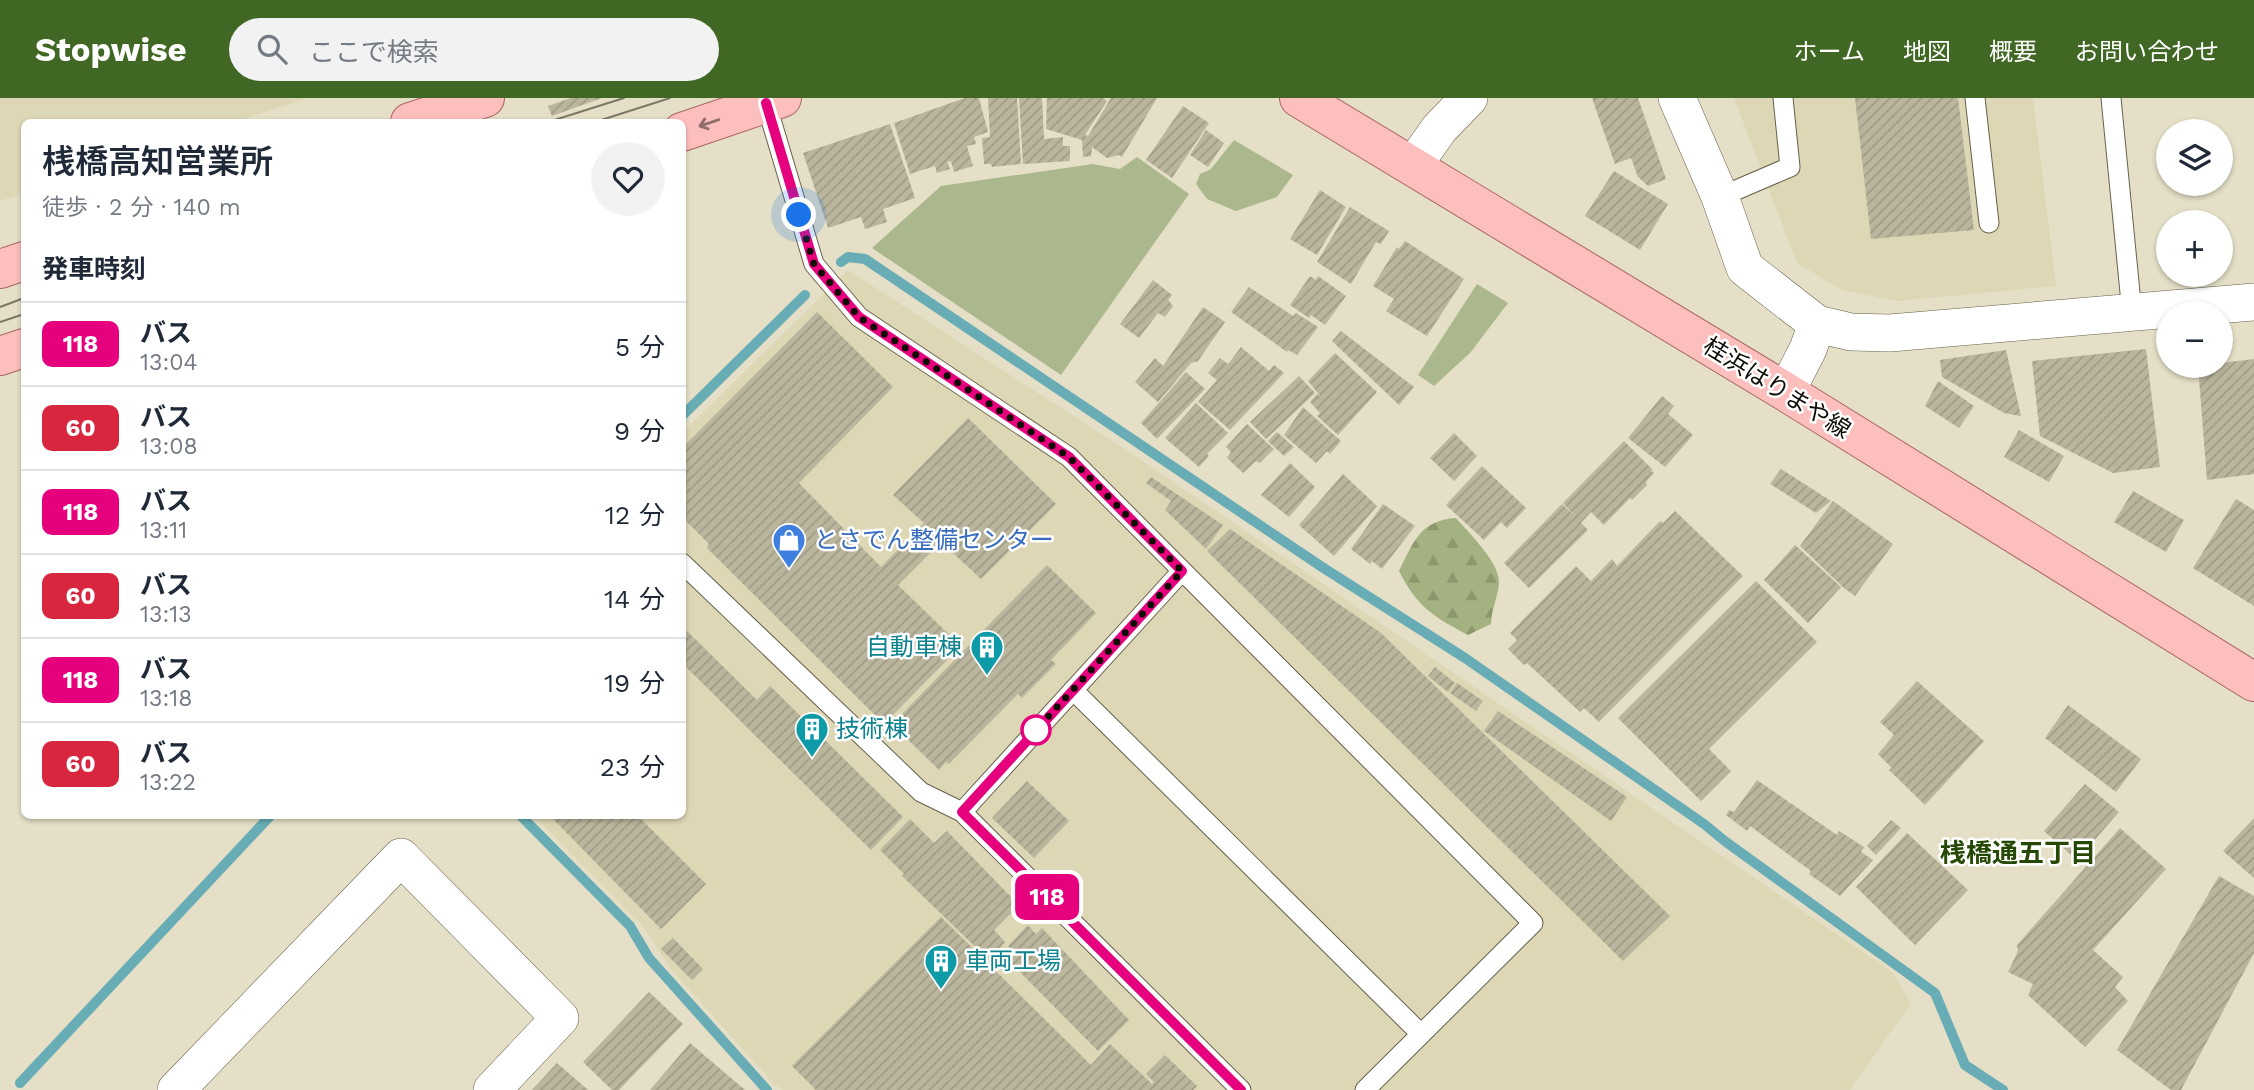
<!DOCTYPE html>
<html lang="ja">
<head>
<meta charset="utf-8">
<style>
  body { margin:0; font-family:"Work Sans","Noto Sans JP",sans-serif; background:#f2f2f3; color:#1f2937; height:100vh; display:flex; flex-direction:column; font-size:26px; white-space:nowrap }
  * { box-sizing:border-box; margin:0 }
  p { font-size:23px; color:#747a83 }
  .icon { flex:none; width:38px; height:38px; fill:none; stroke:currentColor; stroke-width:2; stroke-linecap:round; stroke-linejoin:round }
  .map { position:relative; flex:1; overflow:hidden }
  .details { position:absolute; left:21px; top:21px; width:665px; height:700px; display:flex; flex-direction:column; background:#fff; border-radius:10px; box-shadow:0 2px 5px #0004 }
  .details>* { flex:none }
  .badge { padding:0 14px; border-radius:10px; font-size:24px; line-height:46px }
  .buttons { position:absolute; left:2156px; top:21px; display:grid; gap:14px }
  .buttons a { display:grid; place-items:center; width:77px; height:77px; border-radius:50%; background:#fff; box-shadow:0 2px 5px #0004; font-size:35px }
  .you { position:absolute; width:35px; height:35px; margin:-18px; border:5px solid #fff; border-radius:50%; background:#1a73e8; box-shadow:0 0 0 10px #1a73e833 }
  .map>.badge { position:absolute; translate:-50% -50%; box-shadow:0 0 0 4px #fff }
  h2 { padding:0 21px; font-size:26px; line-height:63px }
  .round { display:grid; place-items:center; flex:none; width:74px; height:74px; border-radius:37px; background:#f2f2f3 }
  .headline { display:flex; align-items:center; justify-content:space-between; height:119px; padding:0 21px }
  h1 { font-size:33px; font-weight:600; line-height:52px }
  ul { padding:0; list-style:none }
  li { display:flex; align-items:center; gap:21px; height:84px; padding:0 21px; border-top:2px solid #e0e1e3 }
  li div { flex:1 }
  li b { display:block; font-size:26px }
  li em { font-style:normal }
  li .badge { min-width:77px; font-weight:700; text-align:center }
  header { display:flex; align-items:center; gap:42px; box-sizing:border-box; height:98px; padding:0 35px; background:#406723; color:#fff }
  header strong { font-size:33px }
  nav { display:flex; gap:38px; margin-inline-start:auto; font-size:24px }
  .search { width:490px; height:63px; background:#f2f2f3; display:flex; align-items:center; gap:18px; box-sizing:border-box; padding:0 24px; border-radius:38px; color:#747a83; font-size:26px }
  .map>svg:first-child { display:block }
  .built { fill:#ddd7b6 }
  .grass { fill:#abb88d }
  .forest { fill:url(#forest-firs) }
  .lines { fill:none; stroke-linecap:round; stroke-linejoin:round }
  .stream { stroke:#68adb5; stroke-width:10 }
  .building { fill:url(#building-hatch) }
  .lane-casing { stroke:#66614b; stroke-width:21 }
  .street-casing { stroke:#66614b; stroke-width:38 }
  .primary-casing { stroke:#a96461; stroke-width:40 }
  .lane { stroke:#fff; stroke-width:19 }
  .street { stroke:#fff; stroke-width:37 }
  .primary { stroke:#fdbfbe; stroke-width:38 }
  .tram { stroke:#7b7867; stroke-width:2 }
  .oneway { stroke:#916e6b }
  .line-casing { stroke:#fff; stroke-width:16 }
  .line { stroke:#e6007e; stroke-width:10 }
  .walk { stroke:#0e0c05; stroke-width:7; stroke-dasharray:0 12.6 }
  .stop-dot { fill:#fff; stroke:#e6007e; stroke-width:3.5 }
  .labels { text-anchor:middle; stroke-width:5; stroke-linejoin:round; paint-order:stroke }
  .street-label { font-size:24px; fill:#0e0c05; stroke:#fff }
  .shop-label { font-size:24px; fill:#366cbe; stroke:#fff; text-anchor:start }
  .culture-label { font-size:24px; fill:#0d838f; stroke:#fff; text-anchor:start }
  .neighbourhood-label { font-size:26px; font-weight:bold; fill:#254804; stroke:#fff }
</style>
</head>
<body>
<header>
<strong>Stopwise</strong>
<div class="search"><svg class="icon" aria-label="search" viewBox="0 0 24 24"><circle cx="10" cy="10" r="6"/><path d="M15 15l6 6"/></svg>ここで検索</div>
<nav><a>ホーム</a><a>地図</a><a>概要</a><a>お問い合わせ</a></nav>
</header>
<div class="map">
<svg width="2254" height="992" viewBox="0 0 2254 992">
  <defs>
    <pattern id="forest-firs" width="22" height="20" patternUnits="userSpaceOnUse" patternTransform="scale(1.75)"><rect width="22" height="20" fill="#a3b280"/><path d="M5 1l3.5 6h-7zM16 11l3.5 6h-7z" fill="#8b986d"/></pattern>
    <pattern id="building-hatch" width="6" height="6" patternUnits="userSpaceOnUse" patternTransform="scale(1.75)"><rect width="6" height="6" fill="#bab69d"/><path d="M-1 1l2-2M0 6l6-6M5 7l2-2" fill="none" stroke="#9f9b86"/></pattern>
  </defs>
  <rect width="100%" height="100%" fill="#e4dfc6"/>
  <!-- built -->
  <path class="built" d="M0,0H304L305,1L234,24H24V95L0,103Z
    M1734,0H2033L2056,188L1898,203L1842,192L1797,165Z
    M848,172L1134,357L1892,874L1911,905L1850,992H783L774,986L670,870L642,827L534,718H682L683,334Z"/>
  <!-- grass -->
  <path class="grass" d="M1234,42L1293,77L1277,99L1236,113L1207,101L1196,86L1200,76L1211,71Z
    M1137,59L1189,96L1061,277L872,150L941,88L1093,66L1120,71Z
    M1477,186L1508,205L1470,255L1434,288L1418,277Z"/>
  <!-- forest -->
  <path class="forest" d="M1456,420C1469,435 1498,463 1499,483C1499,497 1491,511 1491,526L1468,537C1434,519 1417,509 1399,473C1413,445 1420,422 1456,420Z"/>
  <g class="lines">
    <!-- stream -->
    <path class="stream" d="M841,164L848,159L865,161L1322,469L1465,560L1704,726L1726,744L1935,895L1965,967L2003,992
      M682,318L805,197
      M521,718L630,828L649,860L767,992
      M20,985L270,718"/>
  </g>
  <!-- building -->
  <path class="building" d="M571,0H602L552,18L548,8Z
    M965,0H979L988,34L974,39L976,46L967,48L973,68L954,74L951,63L947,64L950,71L937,75L935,68L910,76L894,25Z
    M988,0H1017L1021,66L992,69L991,66H984L982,40L990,39Z
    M1019,0H1042L1044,41L1063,39V48H1070V63L1023,66Z
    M1047,0H1103L1107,3L1085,37L1088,38L1111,0H1157L1122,59L1119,57L1107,60L1092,49L1091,58L1083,59L1082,42L1046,31Z
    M1592,0H1638L1666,81L1648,88L1638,79L1631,60L1615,66Z
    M1855,0H1958L1974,132L1871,141Z
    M1183,8L1209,25L1172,80L1146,62Z
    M890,26L915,100L883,111L887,124L865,131L861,119L828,130L803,55Z
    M1206,32L1224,45L1208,69L1190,57Z
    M1614,73L1668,106L1640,152L1585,118Z
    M1320,92L1346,109L1317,157L1290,141Z
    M1350,109L1389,133L1381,146L1376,144L1351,186L1317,164Z
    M1405,143L1464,181L1427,238L1386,213L1394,201L1373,188L1397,149L1399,151Z
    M1310,178L1316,182L1318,178L1346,198L1325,227L1311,217L1309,220L1290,207Z
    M1153,182L1172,197L1168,202L1173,208L1165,219L1158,215L1139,240L1120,226Z
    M1249,189L1293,218L1296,215L1318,229L1297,257L1288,252L1287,254L1231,214Z
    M1203,209L1225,224L1198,263L1191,265L1158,304L1135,284L1155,260L1163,268Z
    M817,214L893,289L799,385L881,469L924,425L893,397L968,320L1056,406L981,481L941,444L898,487L961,548L884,626L707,450L709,446L682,419V350Z
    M1341,233L1414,289L1399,307L1332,243Z
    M1241,249L1269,273L1274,267L1284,275L1230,332L1198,304L1217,282L1208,275L1220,260L1228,266Z
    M2146,251L2160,369L2113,375L2040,338L2032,263Z
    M2006,252L2021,318L2004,315L1942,279L1940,262Z
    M1335,255L1377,294L1338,337L1317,318L1320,315L1310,304L1317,296L1321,299L1308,283Z
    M2254,261V376L2207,382L2198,268H2221V265Z
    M1186,274L1205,291L1157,341L1141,325Z
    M1299,278L1315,295L1266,341L1250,324Z
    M1938,283L1974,308L1959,330L1925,308Z
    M1662,298L1674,308L1668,316L1693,337L1665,369L1628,340Z
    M1196,305L1228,335L1207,356L1209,358L1199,369L1165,340Z
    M1303,309L1341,343L1330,356L1327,353L1316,365L1284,337Z
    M1247,326L1274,351L1260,365L1256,363L1243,375L1227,360L1231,354L1226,349Z
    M2019,332L2064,358L2049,384L2004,359Z
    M1277,334L1294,349L1284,358L1268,343Z
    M1454,335L1477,358L1454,383L1430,360Z
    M1624,343L1653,372L1651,373L1654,375L1646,384L1647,387L1632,402L1630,400L1604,427L1591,414L1581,425L1588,432L1529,490L1504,465L1562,406L1575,418L1563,405Z
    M1290,365L1315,389L1289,419L1261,397Z
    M1482,368L1526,410L1507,430L1501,424L1484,442L1446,407Z
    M1781,371L1831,403L1816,415L1770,386Z
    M1343,376L1377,408L1334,458L1299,427Z
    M1151,379L1223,427L1206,451L1165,412L1171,403L1146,385Z
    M2133,393L2184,422L2166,454L2114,424Z
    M2236,401L2254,412V508L2193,470Z
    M1833,403L1893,446L1855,498L1844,490L1800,448Z
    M1383,406L1415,428L1382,471L1372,463L1370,466L1351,451Z
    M1675,413L1743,478L1599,624L1584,610L1580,614L1527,565L1524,567L1508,551L1517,542L1510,535L1576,468L1591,483L1612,461L1617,468L1660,423L1663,425Z
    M1230,431L1381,535L1670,818L1623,863L1207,453Z
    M1795,447L1841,489L1808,525L1764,482Z
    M1047,467L1096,515L1051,562L1056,566L1022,600L1018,596L949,666L946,664L939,672L898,632L900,629L896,626L902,620L900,618Z
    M1756,483L1817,544L1709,651L1731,673L1701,703L1618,620Z
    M687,533L757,602L770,588L903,719L871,752L682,565V537Z
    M1435,569L1455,585L1448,594L1428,578Z
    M1917,583L1984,643L1925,707L1889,672L1892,670L1878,656L1894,637L1880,624Z
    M1457,585L1483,603L1476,613L1450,595Z
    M2068,607L2141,661L2116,694L2045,640Z
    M1498,613L1627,699L1611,723L1484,633Z
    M1757,682L1837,737L1839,733L1864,749L1861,754L1873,762L1840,798L1809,776L1811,773L1750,728L1747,733L1726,717L1729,712L1734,714Z
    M1027,683L1069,723L1034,760L992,720Z
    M2085,686L2119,714L2077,762L2044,733Z
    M552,718H638L706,786L661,831L551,719Z
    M2254,720V780L2223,753Z
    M910,721L934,745L947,733L1017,805L1014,808L1016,810L994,832L1005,844L989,862L902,778L904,776L880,752Z
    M1891,722L1901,730L1876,757L1867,748Z
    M2120,730L2166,771L2093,852L2123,879L2115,889L2128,903L2085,949L2028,897L2033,886L2008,874L2018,853L2017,847Z
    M1907,735L1968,792L1915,847L1856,789Z
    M2219,778L2254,798V855L2181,992H2171L2117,952Z
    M941,819L1091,967L1110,946L1152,986L1154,984L1146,976L1165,957L1197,988L1193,992H816L792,968Z
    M1028,827L1036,836L1042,830L1129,922L1098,953L1009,863L1016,856L1008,848Z
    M673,840L703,871L692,882L661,851Z
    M649,894L683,926L619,992H612L583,964Z
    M690,945L745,992H650Z
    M557,965L588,992H532Z"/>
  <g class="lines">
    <defs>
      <path id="lane" d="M1975,0L1989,125
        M2111,0L2132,215
        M766,5L814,166L859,219L1069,359L1533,825L1365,992
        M1720,99L1790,69L1783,0
        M682,465L921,694L962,714L1241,992
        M1073,592L1421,936
        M962,714L1182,473"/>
      <path id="street" d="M1677,0L1720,99L1745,170L1817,226L1851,234L1890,235L2254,204
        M1413,68L1439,31L1469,0
        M1786,294L1808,251L1817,226
        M176,992L401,759L560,920L492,992"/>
      <path id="primary" d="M1299,0L1786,294L2254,584
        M410,24L485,0
        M682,34L782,0
        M0,171L24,163
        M0,258L24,250"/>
    </defs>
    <!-- lane casing -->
    <use href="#lane" class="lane-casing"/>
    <!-- street casing -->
    <use href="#street" class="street-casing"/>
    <!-- primary casing -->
    <use href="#primary" class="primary-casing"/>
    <!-- lane -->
    <use href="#lane" class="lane"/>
    <!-- street -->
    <use href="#street" class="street"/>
    <!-- primary -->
    <use href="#primary" class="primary"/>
    <!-- tram -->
    <path class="tram" d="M548,24L624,0
      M595,24L670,0
      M0,209L24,200
      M0,224L24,216"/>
  </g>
  <!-- one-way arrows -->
  <defs><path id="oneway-shaft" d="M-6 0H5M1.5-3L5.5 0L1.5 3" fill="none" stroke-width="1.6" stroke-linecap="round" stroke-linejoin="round" transform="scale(1.75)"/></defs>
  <use class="oneway" href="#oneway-shaft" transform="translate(709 25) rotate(161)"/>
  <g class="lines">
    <defs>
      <path id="line" d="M766,5L814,166L859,219L1069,359L1182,473L962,714L1241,992"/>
    </defs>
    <!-- line casing -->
    <use href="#line" class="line-casing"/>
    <!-- line -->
    <use href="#line" class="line"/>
    <!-- walk -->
    <path class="walk" d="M799,117L814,166L859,219L1069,359L1182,473L1036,632"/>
  </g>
  <!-- icons -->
  <defs>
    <symbol id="shop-pin" viewBox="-11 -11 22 30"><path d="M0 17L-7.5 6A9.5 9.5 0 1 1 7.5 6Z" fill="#3f7fe0" stroke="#fff"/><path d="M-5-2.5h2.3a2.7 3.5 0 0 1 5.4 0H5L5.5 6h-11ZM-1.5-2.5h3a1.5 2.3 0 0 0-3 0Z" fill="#fff"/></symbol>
    <symbol id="building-pin" viewBox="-11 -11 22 30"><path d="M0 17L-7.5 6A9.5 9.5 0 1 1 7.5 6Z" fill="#0f9aa8" stroke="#fff"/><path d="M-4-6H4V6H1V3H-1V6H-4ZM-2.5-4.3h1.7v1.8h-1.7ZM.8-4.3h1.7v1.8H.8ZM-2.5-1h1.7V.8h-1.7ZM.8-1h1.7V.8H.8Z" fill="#fff"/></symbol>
  </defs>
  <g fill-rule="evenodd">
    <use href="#shop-pin" x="770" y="423" width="38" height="52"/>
    <use href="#building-pin" x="968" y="530" width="38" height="52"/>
    <use href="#building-pin" x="793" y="612" width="38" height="52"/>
    <use href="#building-pin" x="922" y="844" width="38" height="52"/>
  </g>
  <!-- markers -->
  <circle class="stop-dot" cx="1036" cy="632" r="14"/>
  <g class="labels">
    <!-- street labels -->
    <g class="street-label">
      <text transform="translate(1777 290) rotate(32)" y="8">桂浜はりまや線</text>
    </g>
    <!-- shop labels -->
    <g class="shop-label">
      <text x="814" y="450">とさでん整備センター</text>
    </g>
    <!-- culture labels -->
    <g class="culture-label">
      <text x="962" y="557" text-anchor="end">自動車棟</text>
      <text x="836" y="639">技術棟</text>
      <text x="965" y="871">車両工場</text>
    </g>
    <!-- neighbourhood labels -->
    <g class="neighbourhood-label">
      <text x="2018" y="764">桟橋通五丁目</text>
    </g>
  </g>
</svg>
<div class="buttons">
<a><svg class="icon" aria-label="layers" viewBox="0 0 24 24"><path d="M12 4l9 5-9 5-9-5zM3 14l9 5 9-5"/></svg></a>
<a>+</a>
<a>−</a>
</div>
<div class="you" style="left:799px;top:117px"></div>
<b class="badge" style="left:1047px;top:799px;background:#e6007e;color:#fff">118</b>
<section class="details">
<div class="headline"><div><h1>桟橋高知営業所</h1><p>徒歩 · 2 分 · 140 m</p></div><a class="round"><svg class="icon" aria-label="heart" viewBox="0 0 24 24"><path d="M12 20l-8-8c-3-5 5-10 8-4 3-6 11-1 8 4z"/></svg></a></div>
<h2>発車時刻</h2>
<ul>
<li><span class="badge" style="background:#e6007e;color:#fff">118</span><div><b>バス</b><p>13:04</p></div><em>5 分</em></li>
<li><span class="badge" style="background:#d7263d;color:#fff">60</span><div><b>バス</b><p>13:08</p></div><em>9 分</em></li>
<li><span class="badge" style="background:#e6007e;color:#fff">118</span><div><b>バス</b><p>13:11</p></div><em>12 分</em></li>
<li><span class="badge" style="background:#d7263d;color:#fff">60</span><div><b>バス</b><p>13:13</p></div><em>14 分</em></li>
<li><span class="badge" style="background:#e6007e;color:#fff">118</span><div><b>バス</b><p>13:18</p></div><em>19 分</em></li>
<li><span class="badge" style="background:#d7263d;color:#fff">60</span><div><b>バス</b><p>13:22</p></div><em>23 分</em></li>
</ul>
</section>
</div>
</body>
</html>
